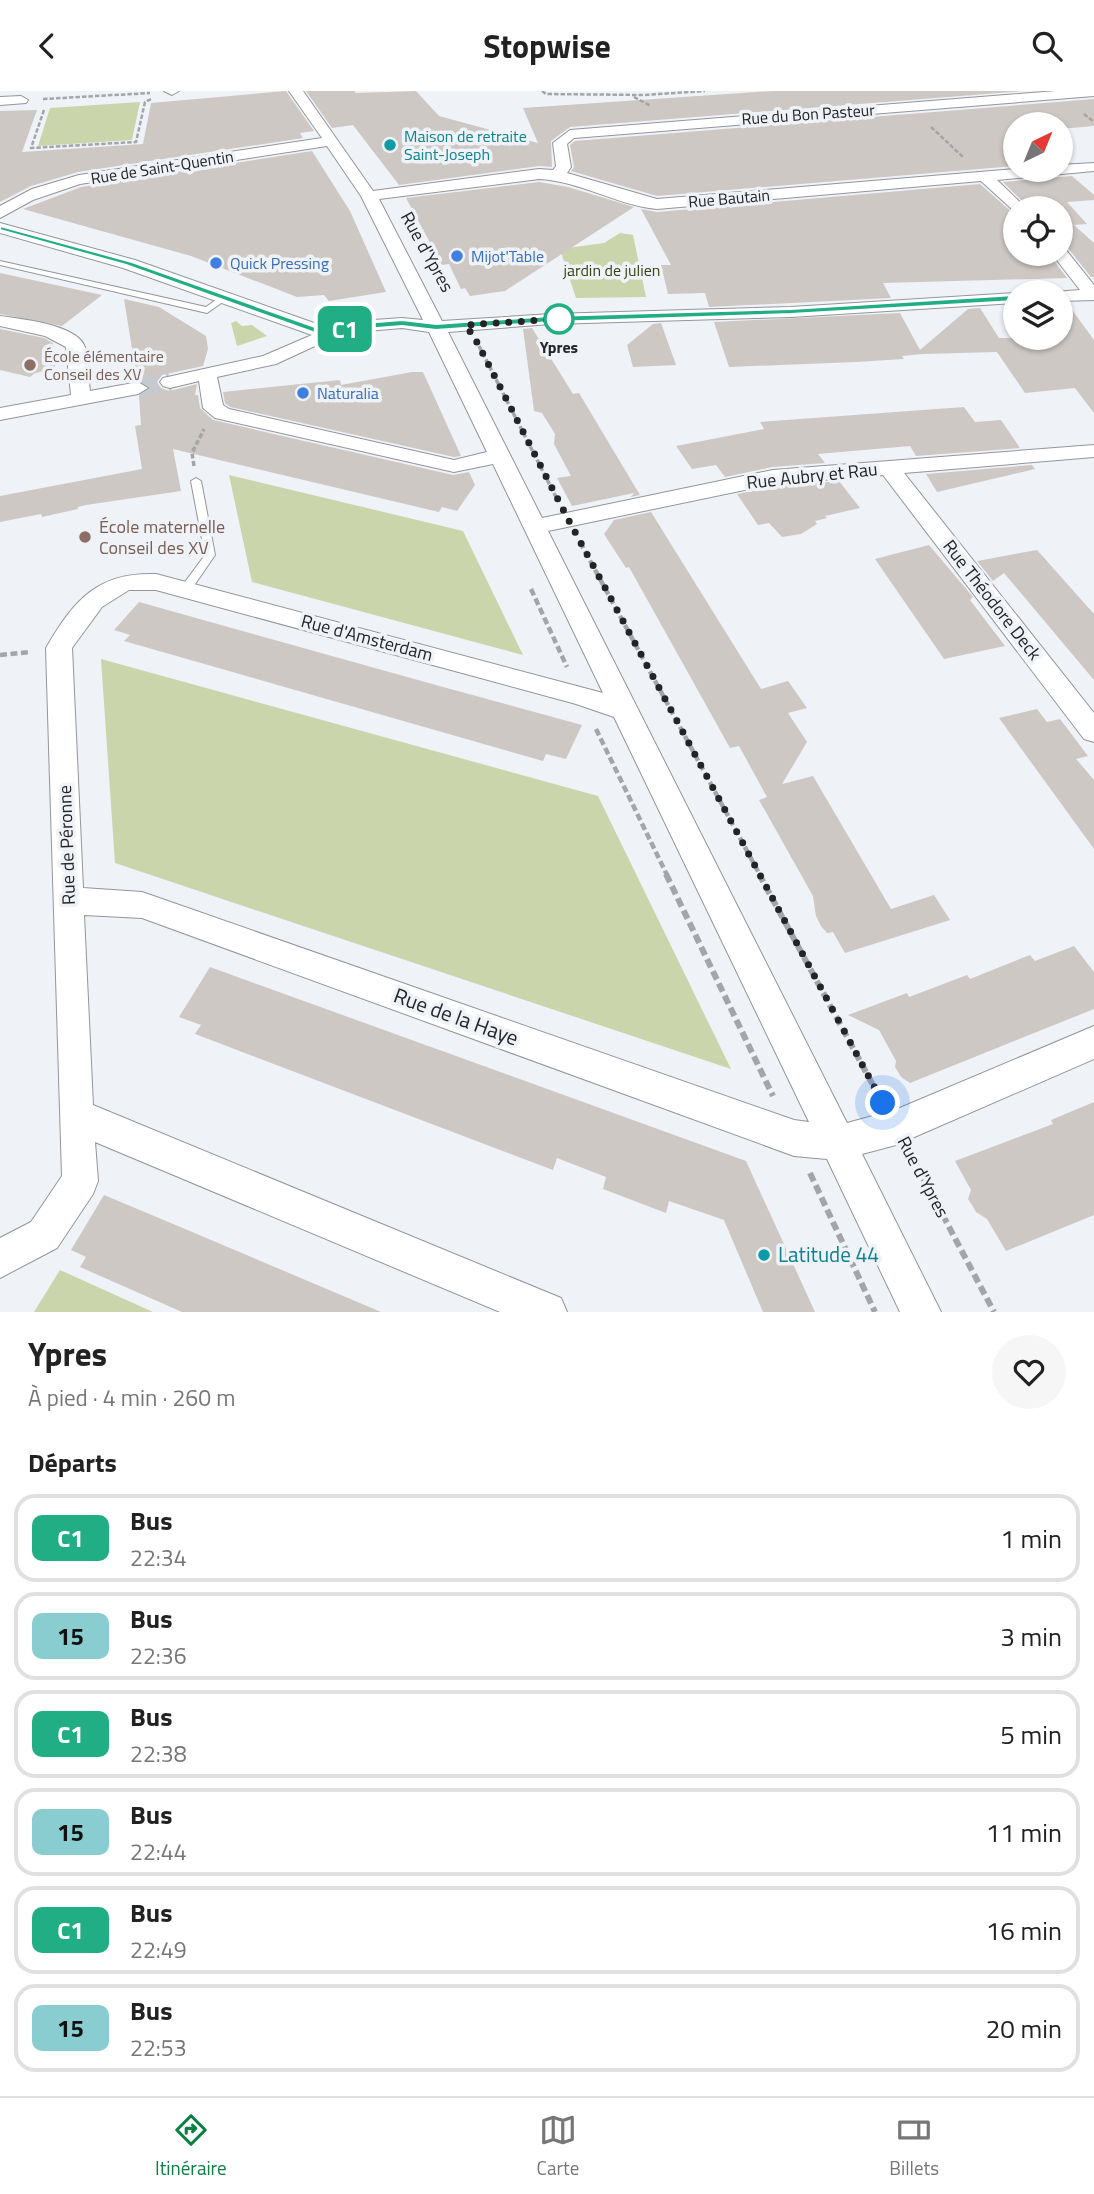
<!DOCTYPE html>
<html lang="fr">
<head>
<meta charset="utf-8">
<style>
  body { margin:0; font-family:"Titillium Web",sans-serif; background:#f6f6f6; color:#222; height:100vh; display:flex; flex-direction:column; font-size:26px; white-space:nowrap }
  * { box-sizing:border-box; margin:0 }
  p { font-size:23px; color:#767676 }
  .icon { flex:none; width:38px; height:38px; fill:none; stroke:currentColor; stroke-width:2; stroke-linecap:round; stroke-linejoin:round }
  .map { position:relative; height:1221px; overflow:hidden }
  .details { display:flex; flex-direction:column; background:#fff; flex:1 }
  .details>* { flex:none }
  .badge { padding:0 14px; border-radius:10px; font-size:24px; line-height:46px }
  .needle { width:46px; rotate:43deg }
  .fabs { position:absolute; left:1003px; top:21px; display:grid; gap:14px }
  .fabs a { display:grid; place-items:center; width:70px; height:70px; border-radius:50%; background:#fff; box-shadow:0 2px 5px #0004; font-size:35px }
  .you { position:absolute; width:35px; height:35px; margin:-18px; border:5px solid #fff; border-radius:50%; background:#1a73e8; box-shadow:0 0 0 10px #1a73e833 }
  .map>.badge { position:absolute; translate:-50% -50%; box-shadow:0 0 0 4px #fff }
  h2 { padding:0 28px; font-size:26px; line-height:63px }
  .round { display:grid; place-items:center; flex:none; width:74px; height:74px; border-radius:37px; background:#f6f6f6 }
  .headline { display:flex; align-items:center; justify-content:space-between; height:119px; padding:0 28px }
  h1 { font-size:33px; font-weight:700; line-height:52px }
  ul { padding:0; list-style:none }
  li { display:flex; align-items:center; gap:21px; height:88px; margin:0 14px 10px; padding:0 14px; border:4px solid #e0e0e0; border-radius:21px }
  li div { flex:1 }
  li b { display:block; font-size:26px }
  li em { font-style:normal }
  li .badge { min-width:77px; font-weight:700; text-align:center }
  header { display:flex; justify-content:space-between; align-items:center; height:91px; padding:0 28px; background:#fff; font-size:32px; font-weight:700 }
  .tabs { display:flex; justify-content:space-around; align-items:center; height:98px; border-top:2px solid #e0e0e0; background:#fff; font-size:19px; color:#767676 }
  .tabs a { display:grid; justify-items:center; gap:4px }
  .tabs .active { color:#0b8043 }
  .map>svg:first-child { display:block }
  .green { fill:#cad5ac }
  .building { fill:#cdc8c4 }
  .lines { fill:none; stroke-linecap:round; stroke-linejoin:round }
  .street-tunnel { stroke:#c6c9cd; stroke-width:20; stroke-dasharray:20 10; stroke-linecap:butt }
  .lane-casing { stroke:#93959a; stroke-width:2 }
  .street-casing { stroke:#93959a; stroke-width:2 }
  .path-far3 { stroke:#a3a5a9; stroke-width:2.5; stroke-dasharray:4.5 2; stroke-linecap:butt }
  .path-far2 { stroke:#a3a5a9; stroke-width:3.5; stroke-dasharray:5 2.5; stroke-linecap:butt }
  .path-far1 { stroke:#a3a5a9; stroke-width:4.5; stroke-dasharray:7 3.5; stroke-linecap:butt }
  .path { stroke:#a3a5a9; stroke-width:6; stroke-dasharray:9 4.5; stroke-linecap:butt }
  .lane { fill:#fff; fill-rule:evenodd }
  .street { fill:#fff; fill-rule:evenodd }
  .line { fill:#22ae84; stroke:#fff; stroke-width:2 }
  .walk { stroke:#232426; stroke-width:7; stroke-dasharray:0 12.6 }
  .culture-dot { fill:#0f9aa8; stroke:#eff2f7; stroke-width:2.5 }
  .shop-dot { fill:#3f7fe0; stroke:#eff2f7; stroke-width:2.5 }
  .stop-dot { fill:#fff; stroke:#22ae84; stroke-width:3.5 }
  .education-dot { fill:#8d6e63; stroke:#eff2f7; stroke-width:2.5 }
  .labels { text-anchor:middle; stroke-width:7; stroke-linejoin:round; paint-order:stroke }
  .far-street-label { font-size:16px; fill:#232426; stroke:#eff2f7 }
  .far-culture-label { font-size:16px; fill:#0d838f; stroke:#eff2f7; text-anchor:start }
  .far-shop-label { font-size:16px; fill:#366cbe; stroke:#eff2f7; text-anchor:start }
  .far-park-label { font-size:16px; fill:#394312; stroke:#eff2f7 }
  .far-stop-label { font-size:16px; font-weight:bold; fill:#232426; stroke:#eff2f7 }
  .far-education-label { font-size:16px; fill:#785e54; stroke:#eff2f7; text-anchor:start }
  .street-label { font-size:18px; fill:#232426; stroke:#eff2f7 }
  .education-label { font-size:18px; fill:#785e54; stroke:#eff2f7; text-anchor:start }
  .near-street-label { font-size:21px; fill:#232426; stroke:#eff2f7 }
  .near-culture-label { font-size:21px; fill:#0d838f; stroke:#eff2f7; text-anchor:start }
</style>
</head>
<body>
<header><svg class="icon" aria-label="back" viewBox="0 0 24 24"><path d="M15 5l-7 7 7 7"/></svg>Stopwise<svg class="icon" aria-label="search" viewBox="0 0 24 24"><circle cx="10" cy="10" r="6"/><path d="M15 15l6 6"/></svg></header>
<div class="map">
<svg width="1094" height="1221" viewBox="0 0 1094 1221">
  <rect width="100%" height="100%" fill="#eff2f7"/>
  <!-- green -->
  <path class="green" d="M140,11L132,49L38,55L50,17Z
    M620,142L633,144L646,206L576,207L560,158L604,152Z
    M236,230L242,235L252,234L267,245L237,255L231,232Z
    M229,384L463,440L523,564L252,491Z
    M101,568L598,705L731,978L115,772Z
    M60,1179L153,1221H34Z"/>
  <!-- building -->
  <path class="building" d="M286,0L314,40L300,42L303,47L78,81L31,95L0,111V20L37,19L22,61L143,53L151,12Z
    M306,0H354L356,2L416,0L439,25L538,52L523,17L773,0H1023L570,36L551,50L552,76L539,75L399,94L353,34L332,37Z
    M1094,8V35L1060,38V33H1015V75L657,105L571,80L574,76L570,54L575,50Z
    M312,60L350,120L386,201L329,210L324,204L297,206L191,165L23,118L81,96Z
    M1072,85L1094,104V109L1067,111L1087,133L1074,134L1094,152V186H1091L1068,157L1060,155V117H1029L1003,91Z
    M539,91L568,96L634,116L505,200L470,205L465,197L461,198L449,173L442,174L406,107Z
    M980,93L1015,124V163H1049L1067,187L883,192L891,207L709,216L705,202L668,203L661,174H671L641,118L657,121Z
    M0,182L102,204L62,235L0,223Z
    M124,208L159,216L206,245L208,258L203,275L162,284L157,291L161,297L169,300L197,293L195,304H198L200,317L213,329L453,384L469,381L475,394L457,420L442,416L439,421L173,358L181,400L86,414L78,416V418L42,426L41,423L0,431V405L142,378L135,335L141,334L139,305L150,296L137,288Z
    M1067,212L1094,249V322L1075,297L1025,302L997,261L923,263L902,265L904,268L856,271L729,276L714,231L900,222L920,259L968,218L980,217L999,247H1060V213Z
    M661,232L676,274L633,276L627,254L653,233Z
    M532,237L573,303L579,302L640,404L631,406L634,402L572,415L557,387L571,385L554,353L555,343L542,322L534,320L523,238Z
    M0,238L44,247L53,252L55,278L35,282L30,286L0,279Z
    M412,281H423L461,365L454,366L230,316L225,312L223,301L340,289L341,294Z
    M964,316L975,331L1001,329L1020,357L916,365L910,355L818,363L825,372L772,376L725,386L716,374L692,378L676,355L764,338L760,331Z
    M1032,374L1035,378L937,401L926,383Z
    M839,390L860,417L825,425L827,427L815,430L817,433L801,443L782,446L769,432L758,434L737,403L773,396Z
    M651,421L761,598L788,590L807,617L788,622L807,651L782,693L813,685L891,818L934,804L950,829L845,862L833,841L827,842L821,835L816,825L813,805L759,709L767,706L739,655L730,657L629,476L626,477L604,443L614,429Z
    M929,454L973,506L970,509L1005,555L944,568L875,468Z
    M1037,459L1094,523V589L1004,482L993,490L977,470Z
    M139,511L443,596L582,634L566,668L546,663L543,670L124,550L130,544L114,539Z
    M1037,618L1047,631L1060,628L1088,665L1076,668L1094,689V758L999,627Z
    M1074,855L1094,881V918L910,992L901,986L895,976L896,970L879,939L848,924L907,902L909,906L967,884L970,888L1030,864L1035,870Z
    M210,876L746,1070L815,1221H763L724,1129L669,1110L666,1122L603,1098L606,1086L557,1067L553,1079L195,943L201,934L179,926Z
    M1094,1011V1124L1006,1160L987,1128L976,1121L972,1114L968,1108L971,1099L955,1070L1053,1033L1051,1029Z
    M104,1104L178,1135L381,1221H182L80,1176L86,1166L71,1159Z"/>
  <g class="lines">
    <!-- street-tunnel -->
    <path class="street-tunnel" d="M138,297L170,291"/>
    <defs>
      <path id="lane" d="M0,170L206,216L220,206L227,208L207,222L0,174Z
        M196,387L201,390L215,464L189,502L185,503L179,499L205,464L191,390Z"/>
      <path id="street" d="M164,0H179L172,4Z
        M289,0H303L373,100L539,78L553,79L556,75L553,52L570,39L1056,0H1094V5L574,47L567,53L571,76L567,82L657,108L1015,78L1060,79V74L1094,72V80L997,89L1026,117H1015V121L981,90L657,118C616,114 580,90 539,88L379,108L442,230L551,223L791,216L1015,202V212L791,226L551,233L448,241L542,427L773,379L1094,354V366L904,382L1094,622V651L1084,648L883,384L773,393L548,440L847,1032L895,1019L1094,935V968L896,1054L862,1063L941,1221H900L827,1068L794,1065L142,827L84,824L93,1014L561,1207L567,1221H500L95,1051L98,1090L93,1103L57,1157L0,1187V1147L31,1131L62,1085L46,557C74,509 97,481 156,483L603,602L493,373L454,381L215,327L203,317L199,290L170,297L163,295L160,291L163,287L263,265L312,244L123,177L0,142V132L135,169L317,233L402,227L423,229L361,105L327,55L80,93L33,109L0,127V115L32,98L79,84L322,47ZM402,237L429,241L487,361L454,369L229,318L223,314L217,286L276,273L343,242ZM129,499H156L576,613L614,626L809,1031L794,1029L142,801L83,797L72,557L102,516Z
        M21,5L28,9L26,12L0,14V6Z
        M1060,158L1066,159L1094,194V209L1060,210V201H1054L1080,199L1052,163H1060Z
        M0,225C20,228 77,233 85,256C89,270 88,286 90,300L138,291L148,297L138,303L0,329V317L71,304L66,256L45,245L0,235Z"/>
    </defs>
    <!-- lane casing -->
    <use href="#lane" class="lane-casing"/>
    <!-- street casing -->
    <use href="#street" class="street-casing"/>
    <!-- path-far3 -->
    <path class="path-far3" d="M542,0L546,3L644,4L705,0
      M634,6L651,15
      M43,8L150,2
      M44,19L31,57L136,51L145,11L151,8
      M1084,23L1094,31
      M931,36L963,66"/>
    <!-- path-far2 -->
    <path class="path-far2" d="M479,255L556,406
      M194,375L192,362L204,338"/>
    <!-- path-far1 -->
    <path class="path-far1" d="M580,451L760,784
      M531,498L567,576
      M0,564L30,561
      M596,638L667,784"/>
    <!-- path -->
    <path class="path" d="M666,783L773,1005
      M759,783L880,1007
      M911,1064L994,1221
      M810,1082L875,1221"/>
    <!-- lane -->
    <use href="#lane" class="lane"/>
    <!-- street -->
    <use href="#street" class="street"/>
  </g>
  <!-- line -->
  <path class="line" d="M0,135L132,171L315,236L402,229L436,233L551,225L791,218L1015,204L1020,207L1015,210L791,223L551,231L436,239L402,235L315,242L126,174L0,139Z"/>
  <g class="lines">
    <!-- walk -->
    <path class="walk" d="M559,228L466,234L478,253L568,428L883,1012"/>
  </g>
  <!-- markers -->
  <g class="culture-dot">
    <circle cx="390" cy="54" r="7"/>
    <circle cx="764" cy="1164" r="7"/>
  </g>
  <g class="shop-dot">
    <circle cx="457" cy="165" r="7"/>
    <circle cx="216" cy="172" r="7"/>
    <circle cx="303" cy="302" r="7"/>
  </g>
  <circle class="stop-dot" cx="559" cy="228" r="14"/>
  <g class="education-dot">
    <circle cx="30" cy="274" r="7"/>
    <circle cx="85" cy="446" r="7"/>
  </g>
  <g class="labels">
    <!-- far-street labels -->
    <g class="far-street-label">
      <text transform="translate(808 23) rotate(-4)" y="6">Rue du Bon Pasteur</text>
      <text transform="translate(162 76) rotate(-9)" y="6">Rue de Saint-Quentin</text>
      <text transform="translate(729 107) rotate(-5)" y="6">Rue Bautain</text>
    </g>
    <!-- far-culture labels -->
    <g class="far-culture-label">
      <text x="404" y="51">Maison de retraite<tspan x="404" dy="18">Saint-Joseph</tspan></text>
    </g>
    <!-- far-shop labels -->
    <g class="far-shop-label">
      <text x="471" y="171">Mijot'Table</text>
      <text x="230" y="178">Quick Pressing</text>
      <text x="317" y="308">Naturalia</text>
    </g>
    <!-- far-park labels -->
    <g class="far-park-label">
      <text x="612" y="185">jardin de julien</text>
    </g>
    <!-- far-stop labels -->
    <g class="far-stop-label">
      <text x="559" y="262">Ypres</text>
    </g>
    <!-- far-education labels -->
    <g class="far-education-label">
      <text x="44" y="271">École élémentaire<tspan x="44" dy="18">Conseil des XV</tspan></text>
    </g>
    <!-- street labels -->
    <g class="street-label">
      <text transform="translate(427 161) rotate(61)" y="6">Rue d'Ypres</text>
      <text transform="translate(812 385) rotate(-6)" y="6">Rue Aubry et Rau</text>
      <text transform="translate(992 509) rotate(52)" y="6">Rue Théodore Deck</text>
      <text transform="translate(367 547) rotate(15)" y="6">Rue d'Amsterdam</text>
      <text transform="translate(67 754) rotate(-92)" y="6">Rue de Péronne</text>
      <text transform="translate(923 1086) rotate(62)" y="6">Rue d'Ypres</text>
    </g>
    <!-- education labels -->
    <g class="education-label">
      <text x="99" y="442">École maternelle<tspan x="99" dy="21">Conseil des XV</tspan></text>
    </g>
    <!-- near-street labels -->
    <g class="near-street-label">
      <text transform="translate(456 926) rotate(20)" y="7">Rue de la Haye</text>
    </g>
    <!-- near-culture labels -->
    <g class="near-culture-label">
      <text x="778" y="1171">Latitude 44</text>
    </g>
  </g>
</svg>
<div class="fabs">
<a><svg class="needle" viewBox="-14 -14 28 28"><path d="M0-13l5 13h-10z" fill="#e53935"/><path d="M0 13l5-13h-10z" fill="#767676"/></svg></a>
<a><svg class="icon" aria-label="locate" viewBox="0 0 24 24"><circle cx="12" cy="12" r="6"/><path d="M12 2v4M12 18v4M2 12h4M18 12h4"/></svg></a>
<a><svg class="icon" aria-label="layers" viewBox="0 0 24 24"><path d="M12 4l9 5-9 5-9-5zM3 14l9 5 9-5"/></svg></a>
</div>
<div class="you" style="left:883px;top:1012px"></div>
<b class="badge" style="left:345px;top:238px;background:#22ae84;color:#fff">C1</b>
</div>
<section class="details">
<div class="headline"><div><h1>Ypres</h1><p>À pied · 4 min · 260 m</p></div><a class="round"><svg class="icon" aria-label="heart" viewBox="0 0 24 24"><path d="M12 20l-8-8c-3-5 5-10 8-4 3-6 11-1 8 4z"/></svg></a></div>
<h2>Départs</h2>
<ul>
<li><span class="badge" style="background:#22ae84;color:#fff">C1</span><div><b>Bus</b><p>22:34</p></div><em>1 min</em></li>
<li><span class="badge" style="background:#89cdd1;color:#111">15</span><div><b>Bus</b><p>22:36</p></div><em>3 min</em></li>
<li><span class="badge" style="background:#22ae84;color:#fff">C1</span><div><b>Bus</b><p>22:38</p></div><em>5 min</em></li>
<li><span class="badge" style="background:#89cdd1;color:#111">15</span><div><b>Bus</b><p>22:44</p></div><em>11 min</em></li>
<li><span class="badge" style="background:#22ae84;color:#fff">C1</span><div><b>Bus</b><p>22:49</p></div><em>16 min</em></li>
<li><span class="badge" style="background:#89cdd1;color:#111">15</span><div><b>Bus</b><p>22:53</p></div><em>20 min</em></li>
</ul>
</section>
<nav class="tabs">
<a class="active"><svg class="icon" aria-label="directions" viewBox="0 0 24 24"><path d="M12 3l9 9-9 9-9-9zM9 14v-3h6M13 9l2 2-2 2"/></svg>Itinéraire</a>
<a><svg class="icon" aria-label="map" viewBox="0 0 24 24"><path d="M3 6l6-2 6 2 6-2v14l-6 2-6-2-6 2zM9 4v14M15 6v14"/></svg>Carte</a>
<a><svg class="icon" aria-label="tickets" viewBox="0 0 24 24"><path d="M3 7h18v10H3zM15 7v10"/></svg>Billets</a>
</nav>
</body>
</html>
